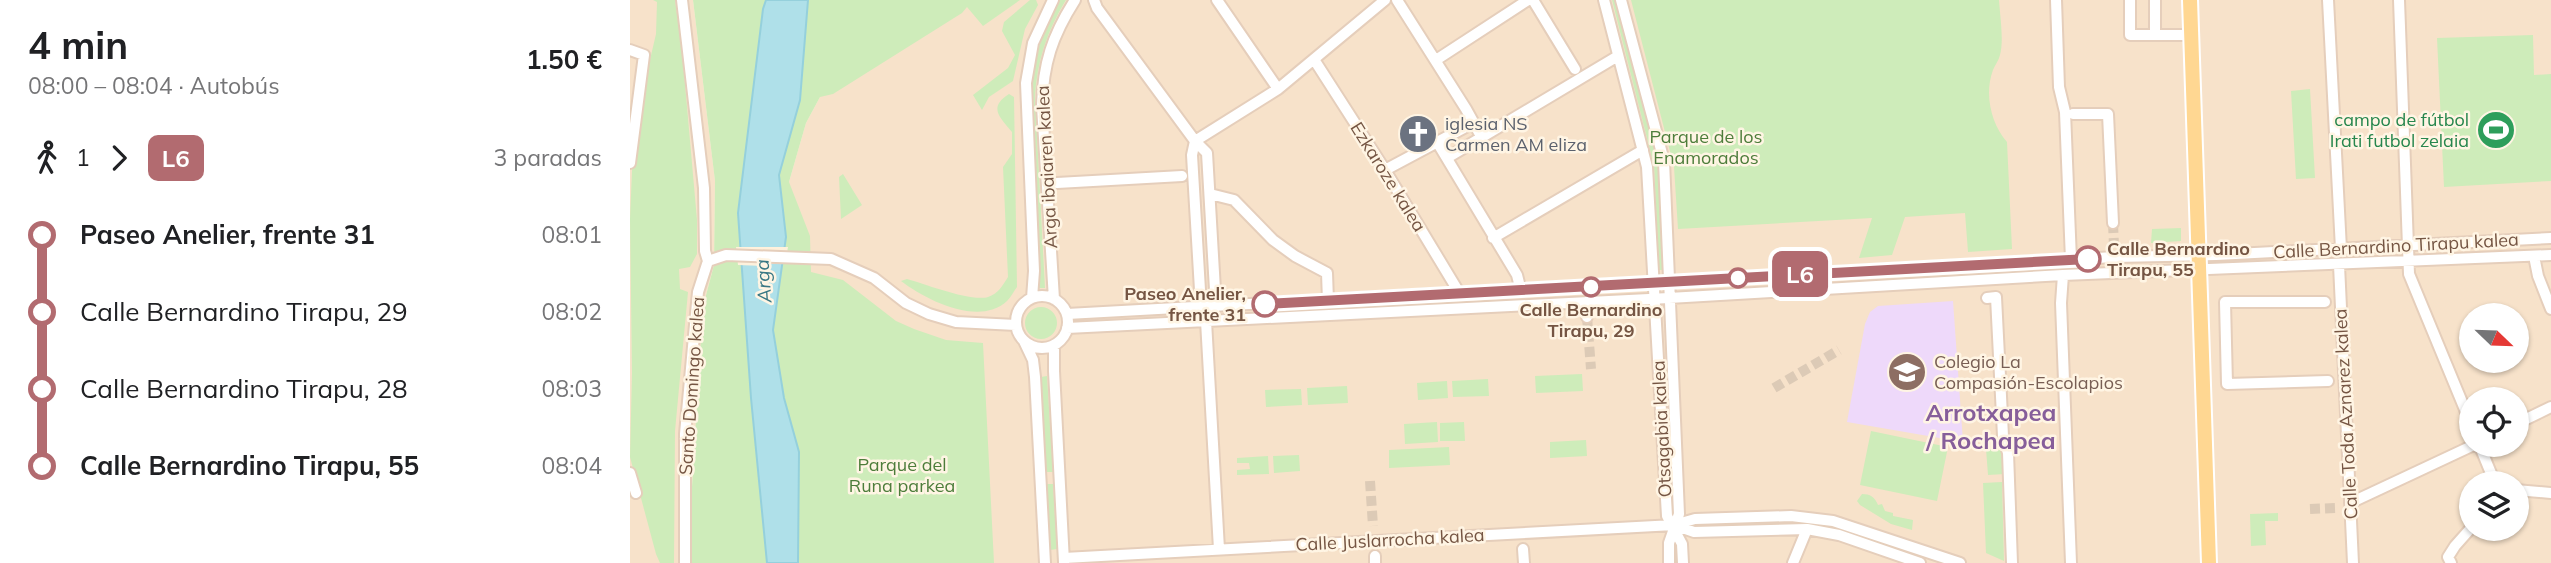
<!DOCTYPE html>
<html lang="es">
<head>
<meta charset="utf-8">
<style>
  body { margin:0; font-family:Mulish,sans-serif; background:#f2f2f2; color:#202124; height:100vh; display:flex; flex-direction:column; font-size:26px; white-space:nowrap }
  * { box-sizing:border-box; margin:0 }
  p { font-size:23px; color:#757577 }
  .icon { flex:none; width:38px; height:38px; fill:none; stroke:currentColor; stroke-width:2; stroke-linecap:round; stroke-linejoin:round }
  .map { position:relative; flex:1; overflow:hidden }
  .details { display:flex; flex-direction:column; background:#fff; width:630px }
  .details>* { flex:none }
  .badge { padding:0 14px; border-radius:10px; font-size:24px; line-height:46px }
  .needle { width:46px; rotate:113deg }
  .fabs { position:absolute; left:1829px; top:303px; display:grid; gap:14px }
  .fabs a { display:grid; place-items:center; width:70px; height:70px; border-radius:50%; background:#fff; box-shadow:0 2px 5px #0004; font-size:35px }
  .map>.badge { position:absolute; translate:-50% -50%; box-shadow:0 0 0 4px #fff }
  .legs { display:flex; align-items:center; gap:10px; height:77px; padding:0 28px; font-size:23px }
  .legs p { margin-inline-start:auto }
  .summary { display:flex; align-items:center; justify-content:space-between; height:119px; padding:0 28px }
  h1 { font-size:38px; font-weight:700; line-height:52px }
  ul { padding:0 28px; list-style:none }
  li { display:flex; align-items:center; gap:24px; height:77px; font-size:26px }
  li i { display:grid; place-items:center; width:10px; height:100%; margin:0 9px; background:currentColor }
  li i::after { content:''; width:18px; height:18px; margin:-9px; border:5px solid; border-radius:50%; background:#fff }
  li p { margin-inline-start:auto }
  li:first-child i { background:linear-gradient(#0000 50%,currentColor 0) }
  li:last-child i { background:linear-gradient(currentColor 50%,#0000 0) }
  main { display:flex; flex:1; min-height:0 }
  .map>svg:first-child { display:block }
  .residential { fill:#f7e2ca; fill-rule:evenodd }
  .education { fill:#eed9fa }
  .green { fill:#ceecba }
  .water { fill:#afe0e9; stroke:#95d0dc; stroke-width:2 }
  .pier { fill:#fef1dc }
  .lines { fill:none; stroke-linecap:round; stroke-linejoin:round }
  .minor-tunnel { stroke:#dccab6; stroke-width:10; stroke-dasharray:10 5; stroke-linecap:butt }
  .minor-casing { stroke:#e5cebb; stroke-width:14 }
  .major-casing { stroke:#fff; stroke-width:18 }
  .minor { stroke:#fff; stroke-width:10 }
  .major { stroke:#ffd792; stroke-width:14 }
  .line-1-casing { stroke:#fff; stroke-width:16 }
  .line-1 { stroke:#b26b70; stroke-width:10 }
  .stop-1-dot { fill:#fff; stroke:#b26b70; stroke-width:3.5 }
  .labels { text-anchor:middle; stroke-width:5; stroke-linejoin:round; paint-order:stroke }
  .leisure-label { font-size:18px; fill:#27864d; stroke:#fff5e4; text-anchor:end }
  .worship-label { font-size:18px; fill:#5b616d; stroke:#fff5e4; text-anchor:start }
  .park-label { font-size:18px; fill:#4d7d3a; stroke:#fff5e4 }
  .street-label { font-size:18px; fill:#755543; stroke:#fff5e4 }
  .stop-label { font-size:18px; font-weight:bold; fill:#755543; stroke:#fff5e4; text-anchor:start }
  .education-label { font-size:18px; fill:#785e54; stroke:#fff5e4; text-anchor:start }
  .water-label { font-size:19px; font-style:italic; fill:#387784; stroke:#fff5e4 }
  .district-label { font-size:24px; font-weight:bold; fill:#865e9a; stroke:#fff5e4 }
</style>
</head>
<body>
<main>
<section class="details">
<div class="summary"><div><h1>4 min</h1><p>08:00 – 08:04 · Autobús</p></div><b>1.50 €</b></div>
<div class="legs"><svg class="icon" aria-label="walk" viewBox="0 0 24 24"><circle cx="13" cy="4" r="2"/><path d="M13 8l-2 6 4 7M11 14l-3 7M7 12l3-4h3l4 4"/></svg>1<svg class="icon" aria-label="forward" viewBox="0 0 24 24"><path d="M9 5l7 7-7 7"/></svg><b class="badge" style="background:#b26b70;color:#fff">L6</b><p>3 paradas</p></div>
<ul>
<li><i style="color:#b26b70"></i><b>Paseo Anelier, frente 31</b><p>08:01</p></li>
<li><i style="color:#b26b70"></i><span>Calle Bernardino Tirapu, 29</span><p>08:02</p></li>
<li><i style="color:#b26b70"></i><span>Calle Bernardino Tirapu, 28</span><p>08:03</p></li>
<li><i style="color:#b26b70"></i><b>Calle Bernardino Tirapu, 55</b><p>08:04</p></li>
</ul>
</section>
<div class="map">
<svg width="1921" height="563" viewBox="0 0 1921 563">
  <rect width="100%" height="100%" fill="#fef1dc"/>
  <!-- residential -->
  <path class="residential" d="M0,0H63L85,181L84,265L75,299L70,350L60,521L62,563H0Z
    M214,0H1921V563H187L159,182L176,123L190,97ZM1841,315H1886V360H1841ZM1841,399H1886V444H1841ZM1841,483H1886V528H1841Z"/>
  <!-- education -->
  <path class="education" d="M1323,301L1333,442L1217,422L1235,324L1240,312L1248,306Z"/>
  <!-- green -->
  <path class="green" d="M23,0H45L52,50L67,220V254L60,267L49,269L50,289L58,292L45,431L44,563H30L26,554L0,457L2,373L0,219L2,171L19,64L26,34L27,2Z
    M63,0H136L133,9L121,398L137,563H62L60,521L70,350L75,299L84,265L85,181Z
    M178,0H390L353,26L337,7L332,13L203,94L190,97L176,123L159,182L180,236L181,272L213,280L266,321L284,329L316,340L353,343L364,563H168L169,452L154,398L143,330L156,237L149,175L170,100Z
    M400,0H406L408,5L395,29L383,81L359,97L352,110L343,95L378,68L385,55L372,31L374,22Z
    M429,0H436C417,31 407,61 405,97L415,288H407L400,90L406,52Z
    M982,0H986L1029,165L1034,270H1029L1024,166Z
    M1001,0H1369C1370,15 1374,41 1370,55C1369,60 1365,65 1363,70C1354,94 1361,124 1377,142L1382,249L1338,252L1335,213L1275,217L1262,255L1229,258L1242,218L1048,229L1044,167Z
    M1903,35L1904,75L1921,74V181L1814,187L1807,38Z
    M1680,89L1685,178L1666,179L1661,91Z
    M379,94L384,97L387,287C384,291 381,297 377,301C349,327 296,300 271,281L277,279C295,284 341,302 358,297C368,294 373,285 378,277L373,167L382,154V132C371,118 357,108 379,94Z
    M213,174L232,205L211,219L209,177Z
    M1551,228V241L1521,243L1522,229Z
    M395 323a16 16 0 1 1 32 0a16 16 0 1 1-32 0Z
    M952,374L953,391L906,393L905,376Z
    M417,376L423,472H416L411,377Z
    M858,379L859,396L823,397L822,381Z
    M817,381L818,398L788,400L787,383Z
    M717,386L718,403L678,405L677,388Z
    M671,389L672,405L636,407L635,390Z
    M807,422L808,442L775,444L774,424Z
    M834,422L835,441H810V423Z
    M1241,431L1318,447L1307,501L1230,485Z
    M956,440L957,456L920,458V442Z
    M819,447L820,465L759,468V450Z
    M1374,448L1375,474L1358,475L1356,449Z
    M669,455L670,471L644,473L643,456Z
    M638,456L639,474L607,475V470L620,469L619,463H607V458Z
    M1372,482L1374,561L1356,553L1353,483Z
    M417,484H423L427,549L420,550Z
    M1232,494C1240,494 1245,497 1248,505L1252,504L1255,511L1263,513V516L1283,520L1282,530L1261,524L1230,505L1227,501Z
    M1648,513V521H1635L1636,545L1621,546L1620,514Z"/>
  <!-- water -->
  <path class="water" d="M136,0H178L170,100L149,175L156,237L143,330L154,398L169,452L168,563H137L121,398L108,213L133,9Z"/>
  <!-- pier -->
  <path class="pier" d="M106,247H158L155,264H141L138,271L134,266L108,265Z"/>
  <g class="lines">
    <!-- minor-tunnel -->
    <path class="minor-tunnel" d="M1483,223L1484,246
      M957,317L961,369
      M1144,388L1209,350
      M740,481L743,526
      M1680,509L1705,508"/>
    <defs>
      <path id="minor" d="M52,0L74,188L75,251L78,261
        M464,0L467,8L565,141L577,153L586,307
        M587,0L648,89
        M767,0L836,109L852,138
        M903,0L945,69
        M974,0L1017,167L1037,516L1052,544L1053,563
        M991,0L1034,161L1049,514L1039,543V563
        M1426,0L1429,87L1435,112L1441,260
        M1500,0V35H1562
        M1525,0V35
        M1698,0L1711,249
        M1769,0L1779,274L1841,424
        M0,50L14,55L0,163
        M806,60L898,0
        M685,61L755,170L830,294
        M1443,114H1478L1483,223
        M565,141L648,89L755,0
        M565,141L562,155L571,307
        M807,142L887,275L891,291
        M817,158L988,56
        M755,170L843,123
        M427,183L552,176
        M580,194L604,200L643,240L665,256L697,273L698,301
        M863,238L1013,150
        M1904,256L1908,276L1921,309
        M1709,265L1723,563
        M1433,275L1431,303L1441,563
        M386 322a26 26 0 1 1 52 0a26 26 0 1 1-52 0Z
        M402,298L404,271L396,83L403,43L423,0
        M1357,298L1366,297L1373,436L1378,453L1382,563
        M424,299L412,106C413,64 422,36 445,0
        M956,302L957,317
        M1695,302H1595L1597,384L1698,381
        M437,314L1485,257L1586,255L1921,238
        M576,321L589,549
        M437,328L1039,298L1433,275L1921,255
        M394,341L403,360L405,377L415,563
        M424,345V371L434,562
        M1886,424L1921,407
        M1849,444L1865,483
        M0,473L6,493
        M1886,490L1921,493
        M1720,503L1846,444
        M1044,525L1064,532L1177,529L1209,535L1290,563
        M893,549L894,563
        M745,556V563
        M434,558L1044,525L1065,519L1161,516L1203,521L1330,563
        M55,563V434L68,292L78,261L96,255L201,259L244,278L276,303L299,314L326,322L386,325
        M1163,563L1177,529
        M1821,563L1818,557L1825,546L1841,528"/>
      <path id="major" d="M1560,0L1579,563"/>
    </defs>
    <!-- minor casing -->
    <use href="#minor" class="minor-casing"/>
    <!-- major casing -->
    <use href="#major" class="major-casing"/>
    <!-- minor -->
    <use href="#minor" class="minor"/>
    <!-- major -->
    <use href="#major" class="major"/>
  </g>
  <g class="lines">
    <defs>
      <path id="line-1" d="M635,304L1458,259"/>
    </defs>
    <!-- line-1 casing -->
    <use href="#line-1" class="line-1-casing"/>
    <!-- line-1 -->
    <use href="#line-1" class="line-1"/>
  </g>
  <!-- icons -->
  <defs>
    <symbol id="stadium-disc" viewBox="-11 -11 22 22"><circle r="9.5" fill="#2e9e5b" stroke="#fff5e4"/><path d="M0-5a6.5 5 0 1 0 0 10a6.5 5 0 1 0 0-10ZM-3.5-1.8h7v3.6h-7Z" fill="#fff"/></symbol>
    <symbol id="church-disc" viewBox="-11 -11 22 22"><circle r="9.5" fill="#6b7280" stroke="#fff5e4"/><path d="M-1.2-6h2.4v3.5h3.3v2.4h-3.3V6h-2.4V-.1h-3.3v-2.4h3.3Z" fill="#fff"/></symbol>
    <symbol id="school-disc" viewBox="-11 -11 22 22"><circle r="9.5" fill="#8d6e63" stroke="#fff5e4"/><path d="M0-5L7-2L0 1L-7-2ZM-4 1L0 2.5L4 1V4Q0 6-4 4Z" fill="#fff"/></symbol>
  </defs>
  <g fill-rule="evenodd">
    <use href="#stadium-disc" x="1844" y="108" width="44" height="44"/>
    <use href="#church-disc" x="766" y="112" width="44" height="44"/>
    <use href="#school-disc" x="1255" y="350" width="44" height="44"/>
  </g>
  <!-- markers -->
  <g class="stop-1-dot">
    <circle cx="1458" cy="259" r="12"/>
    <circle cx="1108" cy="278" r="9"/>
    <circle cx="961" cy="287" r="9"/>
    <circle cx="635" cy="304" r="12"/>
  </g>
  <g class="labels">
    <!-- leisure labels -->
    <g class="leisure-label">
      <text x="1839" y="126">campo de fútbol<tspan x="1839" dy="21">Irati futbol zelaia</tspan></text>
    </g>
    <!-- worship labels -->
    <g class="worship-label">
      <text x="815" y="130">iglesia NS<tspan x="815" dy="21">Carmen AM eliza</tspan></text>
    </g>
    <!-- park labels -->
    <g class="park-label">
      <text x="1076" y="143">Parque de los<tspan x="1076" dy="21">Enamorados</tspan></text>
      <text x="272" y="471">Parque del<tspan x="272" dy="21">Runa parkea</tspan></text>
    </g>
    <!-- street labels -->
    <g class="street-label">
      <text transform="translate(417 167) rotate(-93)" y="6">Arga ibaiaren kalea</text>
      <text transform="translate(758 177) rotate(58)" y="6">Ezkaroze kalea</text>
      <text transform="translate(1766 246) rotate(-3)" y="6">Calle Bernardino Tirapu kalea</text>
      <text transform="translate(62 386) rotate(-86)" y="6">Santo Domingo kalea</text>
      <text transform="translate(1716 414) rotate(-93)" y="6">Calle Toda Aznarez kalea</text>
      <text transform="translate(1032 429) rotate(-93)" y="6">Otsagabia kalea</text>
      <text transform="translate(760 540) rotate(-3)" y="6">Calle Juslarrocha kalea</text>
    </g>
    <!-- stop labels -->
    <g class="stop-label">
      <text x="1477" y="255">Calle Bernardino<tspan x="1477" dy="21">Tirapu, 55</tspan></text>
      <text x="616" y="300" text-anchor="end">Paseo Anelier,<tspan x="616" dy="21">frente 31</tspan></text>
      <text x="961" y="316" text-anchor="middle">Calle Bernardino<tspan x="961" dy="21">Tirapu, 29</tspan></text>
    </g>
    <!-- education labels -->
    <g class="education-label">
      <text x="1304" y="368">Colegio La<tspan x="1304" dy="21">Compasión-Escolapios</tspan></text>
    </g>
    <!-- water labels -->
    <g class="water-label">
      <text transform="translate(133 281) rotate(-94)" y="7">Arga</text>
    </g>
    <!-- district labels -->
    <g class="district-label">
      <text x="1361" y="421">Arrotxapea<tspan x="1361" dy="28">/ Rochapea</tspan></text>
    </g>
  </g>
</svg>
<div class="fabs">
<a><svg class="needle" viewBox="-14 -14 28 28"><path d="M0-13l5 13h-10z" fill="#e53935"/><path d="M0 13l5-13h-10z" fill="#757577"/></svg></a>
<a><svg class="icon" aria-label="locate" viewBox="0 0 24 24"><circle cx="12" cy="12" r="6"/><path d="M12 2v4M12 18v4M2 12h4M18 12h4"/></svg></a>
<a><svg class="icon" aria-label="layers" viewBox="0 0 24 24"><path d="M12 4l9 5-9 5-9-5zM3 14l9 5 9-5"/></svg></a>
</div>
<b class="badge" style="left:1170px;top:274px;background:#b26b70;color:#fff">L6</b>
</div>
</main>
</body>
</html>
